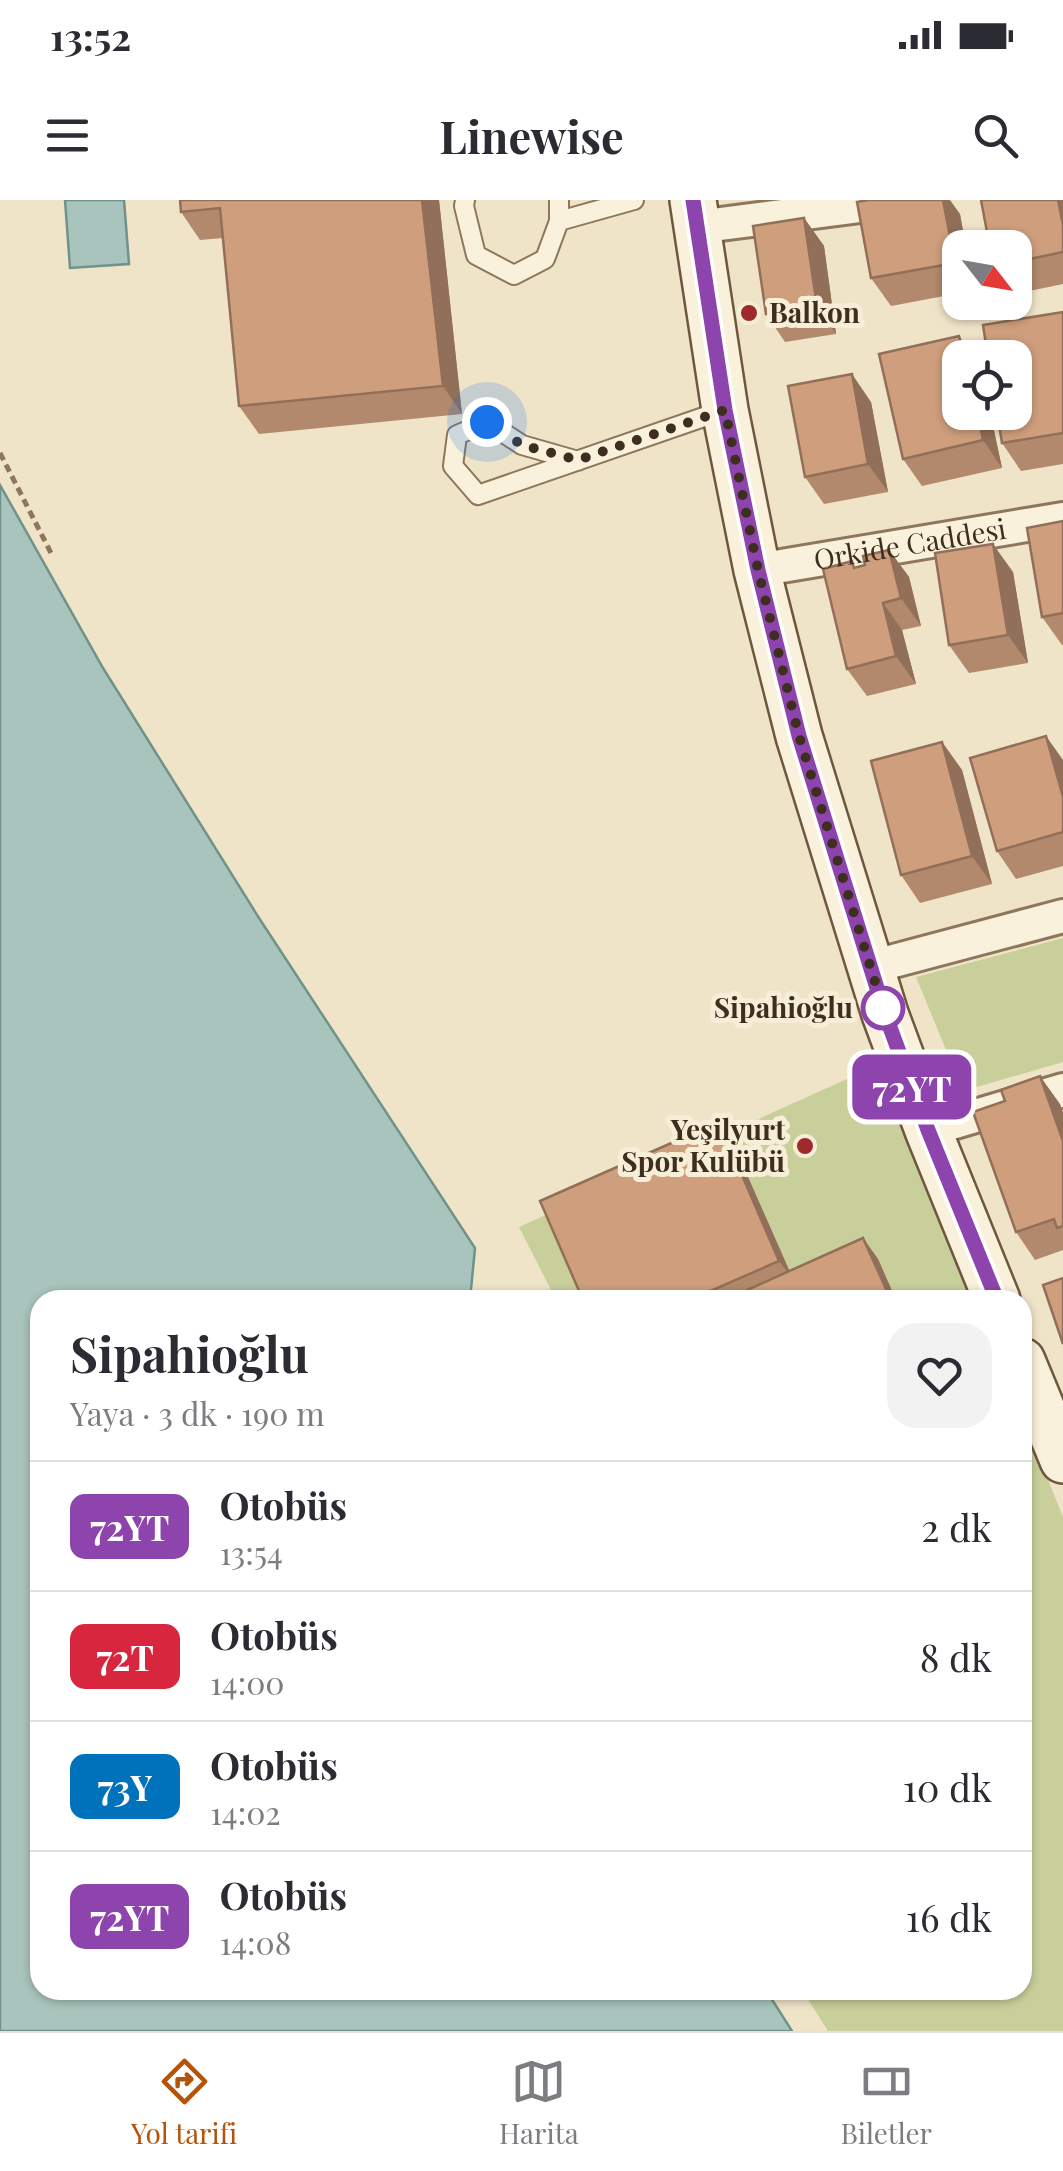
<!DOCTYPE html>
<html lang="tr">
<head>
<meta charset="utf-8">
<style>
  body { margin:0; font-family:"Playfair Display",serif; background:#f2f2f3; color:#2b2b33; height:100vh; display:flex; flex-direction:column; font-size:38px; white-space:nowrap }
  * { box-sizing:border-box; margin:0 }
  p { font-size:32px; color:#7c7c81 }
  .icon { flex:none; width:55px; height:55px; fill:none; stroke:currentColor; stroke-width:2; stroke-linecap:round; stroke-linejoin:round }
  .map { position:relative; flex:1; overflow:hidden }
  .side { position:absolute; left:30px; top:1090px; width:1002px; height:710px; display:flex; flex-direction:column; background:#fff; border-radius:30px; box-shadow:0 2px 8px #0004 }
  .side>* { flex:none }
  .badge { padding:0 20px; border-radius:15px; font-size:35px; line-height:65px }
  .needle { width:65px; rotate:121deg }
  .tools { position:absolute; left:942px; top:30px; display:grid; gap:20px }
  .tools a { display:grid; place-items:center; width:90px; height:90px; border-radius:20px; background:#fff; box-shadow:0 2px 8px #0004; font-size:50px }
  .you { position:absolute; width:50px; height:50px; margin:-25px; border:8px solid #fff; border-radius:50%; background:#1a73e8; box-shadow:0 0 0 15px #1a73e833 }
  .map>.badge { position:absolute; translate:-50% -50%; box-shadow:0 0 0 5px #fff }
  .round { display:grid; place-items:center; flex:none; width:105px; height:105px; border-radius:30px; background:#f2f2f3 }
  .headline { display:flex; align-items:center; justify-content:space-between; height:170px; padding:0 40px }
  h1 { font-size:48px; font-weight:700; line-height:75px }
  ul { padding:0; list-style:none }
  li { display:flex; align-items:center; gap:30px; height:130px; padding:0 40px; border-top:2px solid #e1e1e2 }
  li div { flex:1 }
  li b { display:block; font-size:38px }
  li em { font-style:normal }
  li .badge { min-width:110px; font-weight:700; text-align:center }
  .status { display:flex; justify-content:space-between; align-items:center; height:70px; padding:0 50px; background:#fff; direction:ltr }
  .status svg { height:28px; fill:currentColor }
  header { display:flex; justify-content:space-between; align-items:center; height:130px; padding:0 40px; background:#fff; font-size:45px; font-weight:700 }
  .tabs { display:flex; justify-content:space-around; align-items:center; height:140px; border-top:2px solid #e1e1e2; background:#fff; font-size:28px; color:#7c7c81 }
  .tabs a { display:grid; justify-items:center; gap:5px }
  .tabs .selected { color:#b45309 }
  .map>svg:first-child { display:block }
  .green { fill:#c9cf9b }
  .water { fill:#a9c4bc; stroke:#6f938a; stroke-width:2.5 }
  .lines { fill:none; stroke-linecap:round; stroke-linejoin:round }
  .service-casing { stroke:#8d765c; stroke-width:22 }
  .minor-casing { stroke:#8d765c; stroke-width:38 }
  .secondary-casing { stroke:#6f573f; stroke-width:50 }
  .path { stroke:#8d765c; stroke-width:5; stroke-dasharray:8 5; stroke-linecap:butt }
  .service { stroke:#faf1dc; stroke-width:18 }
  .minor { stroke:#faf1dc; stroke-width:32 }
  .secondary { stroke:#faf1dc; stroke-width:45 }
  .wall { fill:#b2896c }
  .shaded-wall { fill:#916f58 }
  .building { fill:#cf9f7d; stroke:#916f58; stroke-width:2.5 }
  .line-casing { stroke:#fff; stroke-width:22 }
  .line { stroke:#8e44ad; stroke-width:15 }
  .walk { stroke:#3d2e20; stroke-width:10; stroke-dasharray:0 18 }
  .poi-dot { fill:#9e2a2b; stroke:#f7eed8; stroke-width:4 }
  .stop-dot { fill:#fff; stroke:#8e44ad; stroke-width:5 }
  .labels { text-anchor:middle; stroke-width:10; stroke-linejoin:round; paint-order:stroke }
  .poi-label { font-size:28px; font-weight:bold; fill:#3d2e20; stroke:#f7eed8; text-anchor:start }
  .street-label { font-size:28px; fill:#3d2e20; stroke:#f7eed8 }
  .stop-label { font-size:28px; font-weight:bold; fill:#3d2e20; stroke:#f7eed8; text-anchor:end }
</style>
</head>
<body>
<div class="status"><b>13:52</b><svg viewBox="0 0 49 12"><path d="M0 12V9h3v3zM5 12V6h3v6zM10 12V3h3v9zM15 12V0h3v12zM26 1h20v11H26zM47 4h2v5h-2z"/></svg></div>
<header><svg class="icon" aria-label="menu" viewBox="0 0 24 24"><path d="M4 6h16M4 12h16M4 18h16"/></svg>Linewise<svg class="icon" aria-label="search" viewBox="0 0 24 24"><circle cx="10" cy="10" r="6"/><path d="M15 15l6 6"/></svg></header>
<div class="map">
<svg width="1063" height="1831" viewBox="0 0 1063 1831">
  <rect width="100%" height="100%" fill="#f0e4c8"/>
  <!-- green -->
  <path class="green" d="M1063,738V862L963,891L916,777Z
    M878,865L974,1100H556L519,1027Z
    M1023,1218L1063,1317V1831H828L802,1790H1022Z"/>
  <!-- water -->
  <path class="water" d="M65,0H124L129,64L70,68Z
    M0,285L103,468L259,718L475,1048L470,1100H40V1790H766L792,1831H0Z"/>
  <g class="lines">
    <defs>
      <path id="service" d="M465,0L464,6L476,55L514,75L545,59L559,21L634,0
        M559,21V0
        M578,261L522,245L487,222L457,235L453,266L478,295L724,210"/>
      <g id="minor">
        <path d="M697,27L907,0"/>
        <path id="s1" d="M757,370L1063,319"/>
        <path d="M871,767L1063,716"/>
        <path d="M928,930L1063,890"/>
      </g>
      <path id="secondary" d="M693,0L725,210L757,370L799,536L885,814L928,930L997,1100
        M1022,1161L1063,1260"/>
    </defs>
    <!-- service casing -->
    <use href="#service" class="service-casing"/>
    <!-- minor casing -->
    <use href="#minor" class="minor-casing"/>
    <!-- secondary casing -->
    <use href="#secondary" class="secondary-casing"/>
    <!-- path -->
    <path class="path" d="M0,253L51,353"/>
    <!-- service -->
    <use href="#service" class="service"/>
    <!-- minor -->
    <use href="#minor" class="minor"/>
    <!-- secondary -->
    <use href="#secondary" class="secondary"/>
  </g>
  <!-- wall -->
  <path class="wall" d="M180,0H439L462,214L259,234L239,206L223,38L200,40L181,12Z
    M1063,0V84L1015,94V48Z
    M960,14L966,48H960V93L891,106L871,78Z
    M804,18L824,46L836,134L785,142L766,114Z
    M1063,112V264L1021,271L1002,243Z
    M871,202L888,292L824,304L805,277Z
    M990,212L1002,268L922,286L903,259Z
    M1063,321V445H1062L1042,417Z
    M889,350L909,377L921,426L902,430L916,484L867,496L847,469L857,367L865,365Z
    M1013,372L1028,463L969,473L949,445Z
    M942,542L962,570L992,684L920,703L901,675Z
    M1063,560V666L1016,679L997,651Z
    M1060,904L1063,913V1050L1035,1060L1016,1032Z
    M733,943L789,1071L863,1038L878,1059L896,1100H583Z"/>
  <!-- shaded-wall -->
  <path class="shaded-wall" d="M422,0H439L462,214L443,186Z
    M943,0H950L960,14L966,48H960V70L955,63Z
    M1058,0H1063V25Z
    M804,18L824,46L836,134L817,106Z
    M959,136L975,158H964Z
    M852,174L871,202L888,292L868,264Z
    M977,212H990L1002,268L983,240Z
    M993,344L1013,372L1028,463L1008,435Z
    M889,350L909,377L921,426L901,398Z
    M883,403L902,430L916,484L896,456Z
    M1046,536L1063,560V597Z
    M942,542L962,570L992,684L972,656Z
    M1040,876L1060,904L1063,913V941Z
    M719,922L733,943L794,1081L779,1061Z
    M863,1038L878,1059L896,1100H891Z"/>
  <!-- building -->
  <path class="building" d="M180,0H422L443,186L239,206L220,8L181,12Z
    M868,0H943L955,63L871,78L857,2Z
    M981,0H1058L1063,25V52L1015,62V48H990Z
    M804,18L817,106L766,114L753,26Z
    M1063,112V233L1002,243L997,212H1015V158H988L983,125Z
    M959,136L964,158H960V212H977L983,240L903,259L879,154Z
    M852,174L868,264L805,277L788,186Z
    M1063,321V413L1042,417L1027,328Z
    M993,344L1008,435L949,445L935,353Z
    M889,350L901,398L883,403L896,456L847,469L823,369L852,361L854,368L865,365L863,356Z
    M1046,536L1063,597V632L997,651L970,558Z
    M942,542L972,656L901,675L871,561Z
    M1040,876L1063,941V1026L1057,1028L1054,1019L1016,1032L973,912L1005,901L1001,890Z
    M719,922L779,1061L690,1100H583L540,1001Z
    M863,1038L891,1100H752L747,1090Z
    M1063,1078V1144L1043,1085Z"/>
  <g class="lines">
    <defs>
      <path id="line" d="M693,0L725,210L758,370L799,536L885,814L928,930L997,1100"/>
    </defs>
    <!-- line casing -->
    <use href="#line" class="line-casing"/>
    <!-- line -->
    <use href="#line" class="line"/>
    <!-- walk -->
    <path class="walk" d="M487,222L522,245L578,260L725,210L758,370L799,536L885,814L883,808"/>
  </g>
  <!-- markers -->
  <g class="poi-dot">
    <circle cx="749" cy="113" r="10"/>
    <circle cx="805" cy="946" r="10"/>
  </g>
  <circle class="stop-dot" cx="883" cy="808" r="20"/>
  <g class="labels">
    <!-- poi labels -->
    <g class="poi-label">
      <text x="769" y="123">Balkon</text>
      <text x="785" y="940" text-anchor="end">Yeşilyurt<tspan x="785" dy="32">Spor Kulübü</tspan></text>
    </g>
    <!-- street labels -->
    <g class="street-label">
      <text dy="10" stroke="none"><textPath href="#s1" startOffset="155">Orkide Caddesi</textPath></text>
    </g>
    <!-- stop labels -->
    <g class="stop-label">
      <text x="853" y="818">Sipahioğlu</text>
    </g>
  </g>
</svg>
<div class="tools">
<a><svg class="needle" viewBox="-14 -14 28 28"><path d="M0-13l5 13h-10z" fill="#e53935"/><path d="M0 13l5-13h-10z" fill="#7c7c81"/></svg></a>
<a><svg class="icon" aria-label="locate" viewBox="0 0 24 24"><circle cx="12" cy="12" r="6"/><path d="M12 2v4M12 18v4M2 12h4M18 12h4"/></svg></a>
</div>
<div class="you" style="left:487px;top:222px"></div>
<b class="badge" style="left:912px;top:887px;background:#8e44ad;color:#fff">72YT</b>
<section class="side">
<div class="headline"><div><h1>Sipahioğlu</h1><p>Yaya · 3 dk · 190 m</p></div><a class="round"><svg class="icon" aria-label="heart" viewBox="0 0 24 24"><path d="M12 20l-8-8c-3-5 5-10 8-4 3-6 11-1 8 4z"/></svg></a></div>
<ul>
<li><span class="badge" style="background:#8e44ad;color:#fff">72YT</span><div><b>Otobüs</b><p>13:54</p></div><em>2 dk</em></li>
<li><span class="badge" style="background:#d7263d;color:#fff">72T</span><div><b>Otobüs</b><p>14:00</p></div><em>8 dk</em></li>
<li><span class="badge" style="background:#0072bc;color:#fff">73Y</span><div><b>Otobüs</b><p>14:02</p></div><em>10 dk</em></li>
<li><span class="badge" style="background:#8e44ad;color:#fff">72YT</span><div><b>Otobüs</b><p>14:08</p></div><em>16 dk</em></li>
</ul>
</section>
</div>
<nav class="tabs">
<a class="selected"><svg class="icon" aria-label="directions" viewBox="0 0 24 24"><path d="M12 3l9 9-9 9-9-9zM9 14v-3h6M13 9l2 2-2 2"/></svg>Yol tarifi</a>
<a><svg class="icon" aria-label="map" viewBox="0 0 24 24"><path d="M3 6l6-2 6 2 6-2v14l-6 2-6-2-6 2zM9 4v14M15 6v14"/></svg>Harita</a>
<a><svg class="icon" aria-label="tickets" viewBox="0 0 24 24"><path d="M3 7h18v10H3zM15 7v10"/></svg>Biletler</a>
</nav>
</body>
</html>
